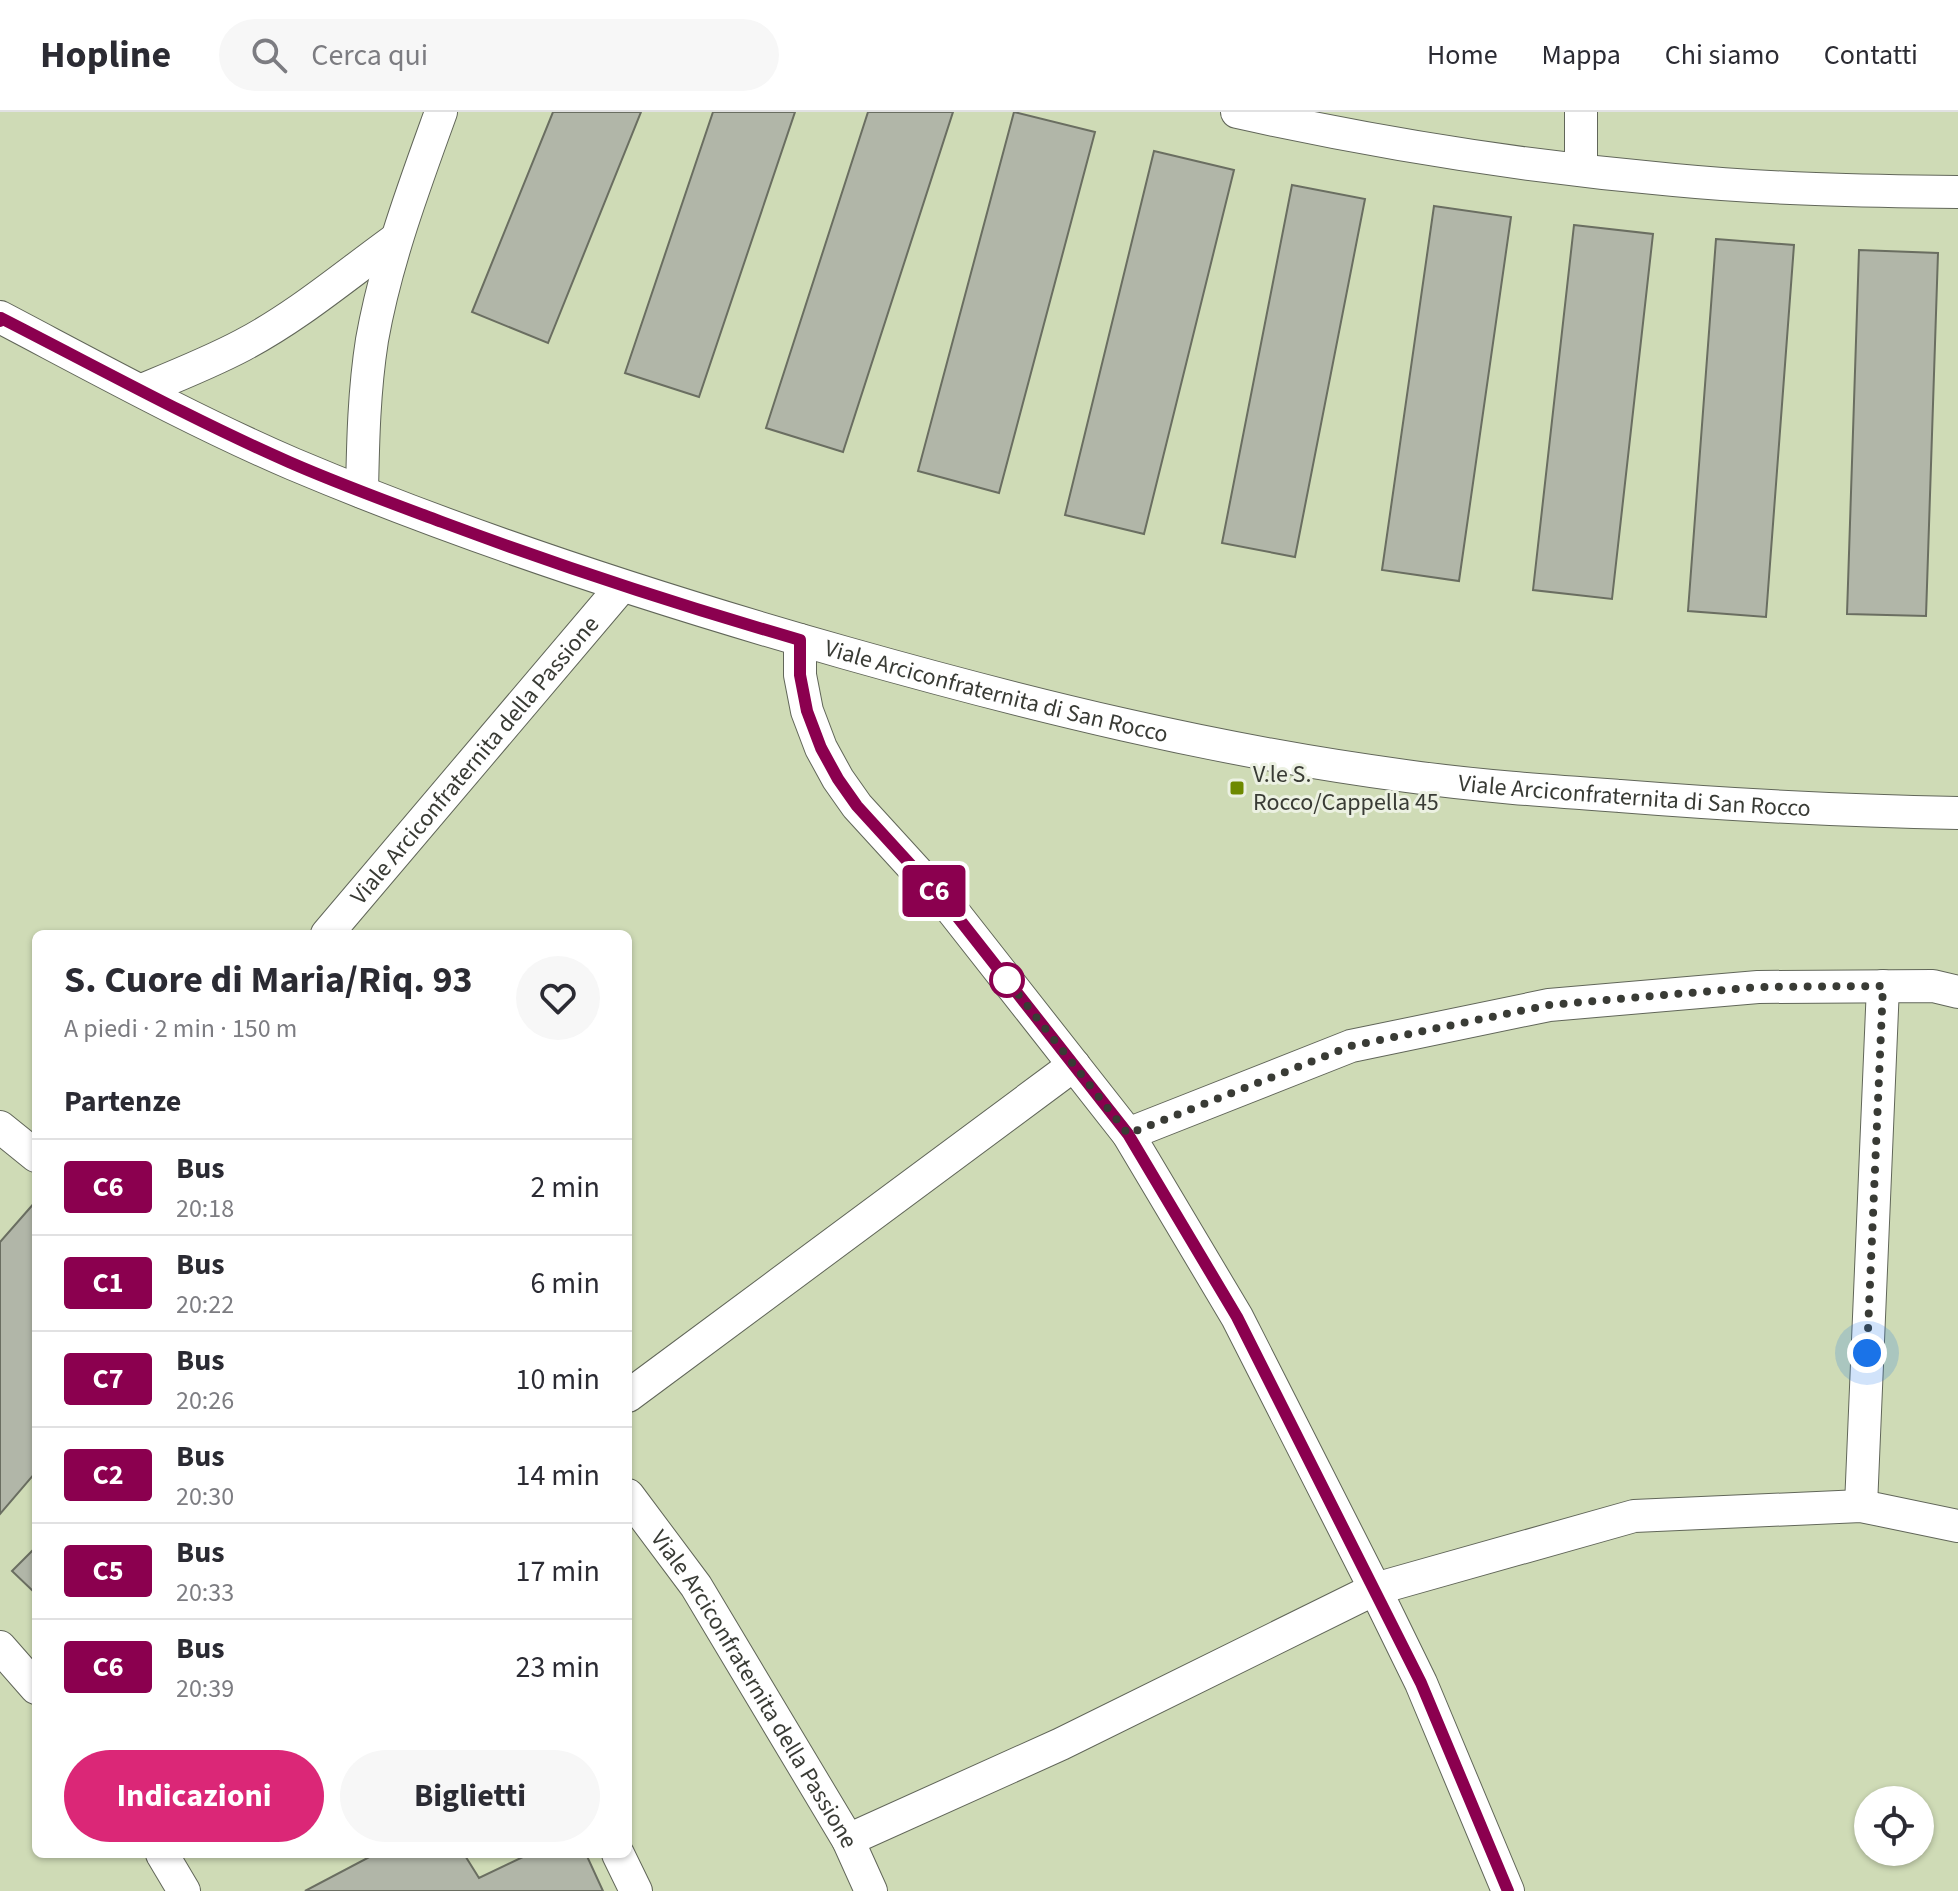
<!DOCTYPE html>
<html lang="it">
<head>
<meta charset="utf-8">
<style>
  body { margin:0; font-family:"Source Sans 3",sans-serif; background:#f7f7f7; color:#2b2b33; height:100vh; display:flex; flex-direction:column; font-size:30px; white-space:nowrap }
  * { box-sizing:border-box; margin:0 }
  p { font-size:26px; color:#7c7c81 }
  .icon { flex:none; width:44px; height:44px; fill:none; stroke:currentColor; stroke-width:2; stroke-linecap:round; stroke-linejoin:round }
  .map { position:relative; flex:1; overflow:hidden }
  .panel { position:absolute; left:32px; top:818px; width:600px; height:928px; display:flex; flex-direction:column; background:#fff; border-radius:12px; box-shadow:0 2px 6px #0004 }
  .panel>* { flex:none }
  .badge { padding:0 16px; border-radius:6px; font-size:28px; line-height:52px }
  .buttons { position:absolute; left:1854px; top:1674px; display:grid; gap:16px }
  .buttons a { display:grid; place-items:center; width:80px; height:80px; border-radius:50%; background:#fff; box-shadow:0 2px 6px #0004; font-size:40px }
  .you { position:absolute; width:40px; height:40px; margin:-20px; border:6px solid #fff; border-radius:50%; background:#1a73e8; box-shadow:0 0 0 12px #1a73e833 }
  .map>.badge { position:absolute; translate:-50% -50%; box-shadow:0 0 0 4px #fff }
  h2 { padding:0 32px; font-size:30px; line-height:72px }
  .round { display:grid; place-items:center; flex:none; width:84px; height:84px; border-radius:42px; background:#f7f7f7 }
  .overview { display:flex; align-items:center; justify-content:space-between; height:136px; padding:0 32px }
  h1 { font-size:38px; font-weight:700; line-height:60px }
  .primary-button { display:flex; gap:16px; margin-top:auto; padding:16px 32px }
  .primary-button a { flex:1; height:92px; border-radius:48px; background:#db2777; color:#fff; font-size:32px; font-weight:700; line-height:92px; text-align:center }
  .primary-button a+a { background:#f7f7f7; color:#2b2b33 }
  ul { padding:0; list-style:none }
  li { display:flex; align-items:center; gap:24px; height:96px; padding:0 32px; border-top:2px solid #e1e1e2 }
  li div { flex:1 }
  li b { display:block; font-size:30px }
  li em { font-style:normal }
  li .badge { min-width:88px; font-weight:700; text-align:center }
  header { display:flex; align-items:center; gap:48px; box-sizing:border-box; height:112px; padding:0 40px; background:#fff; border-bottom:2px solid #e1e1e2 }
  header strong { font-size:38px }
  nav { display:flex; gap:44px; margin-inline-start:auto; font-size:28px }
  .search { width:560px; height:72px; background:#f7f7f7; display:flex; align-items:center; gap:20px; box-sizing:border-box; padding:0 28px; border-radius:44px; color:#7c7c81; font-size:30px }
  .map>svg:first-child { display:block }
  .green { fill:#cfdbb6; fill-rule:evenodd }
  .building { fill:#b1b6a8; stroke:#6a6e61; stroke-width:2 }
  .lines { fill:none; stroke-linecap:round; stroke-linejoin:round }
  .service-casing { stroke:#616659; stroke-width:34 }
  .service { stroke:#fff; stroke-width:32 }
  .line-casing { stroke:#fff; stroke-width:18 }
  .line { stroke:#8b004f; stroke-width:12 }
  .walk { stroke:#393b35; stroke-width:8; stroke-dasharray:0 14.4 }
  .poi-dot { fill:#6e8900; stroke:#ecf1e2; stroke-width:3 }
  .stop-dot { fill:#fff; stroke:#8b004f; stroke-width:4 }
  .labels { text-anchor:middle; stroke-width:6; stroke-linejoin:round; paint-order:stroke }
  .street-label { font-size:24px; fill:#393b35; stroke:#ecf1e2 }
  .poi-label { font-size:24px; fill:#393b35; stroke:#ecf1e2; text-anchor:start }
</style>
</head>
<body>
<header>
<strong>Hopline</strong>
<div class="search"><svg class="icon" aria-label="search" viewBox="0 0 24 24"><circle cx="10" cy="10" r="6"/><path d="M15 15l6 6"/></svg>Cerca qui</div>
<nav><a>Home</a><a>Mappa</a><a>Chi siamo</a><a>Contatti</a></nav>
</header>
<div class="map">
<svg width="1958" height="1779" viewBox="0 0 1958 1779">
  <rect width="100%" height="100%" fill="#ecf1e2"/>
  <!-- green -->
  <path class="green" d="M0,0H1958V1779H0ZM36,822H628V1742H36ZM1868,1688H1920V1740H1868Z"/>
  <!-- building -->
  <path class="building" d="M553,0H641L548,231L472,200Z
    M713,0H795L699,285L625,261Z
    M868,0H953L843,340L766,316Z
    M1014,0L1095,20L999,381L918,359Z
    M1154,39L1234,58L1144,422L1065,403Z
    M1292,73L1365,87L1295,445L1222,431Z
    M1434,94L1511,105L1459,469L1382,458Z
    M1574,113L1653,122L1612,487L1533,478Z
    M1716,127L1794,133L1766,505L1688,499Z
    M1859,138L1938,141L1926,504L1847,502Z
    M36,1089V1360L0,1402V1130Z
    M36,1435V1482L12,1459Z
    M375,1742H464L479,1766L529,1742H586L603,1779H305Z"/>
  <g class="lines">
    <defs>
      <g id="service">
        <path d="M1237,0C1381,32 1527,55 1674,68C1768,77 1863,79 1958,80"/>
        <path d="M1581,0V58"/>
        <path id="s1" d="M0,205C97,256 193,309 293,352C473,428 659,488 846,541C1030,593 1216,639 1406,664C1477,674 1549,679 1620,684C1733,693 1845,699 1958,701"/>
        <path d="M142,278C176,264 211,250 243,233C298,204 346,163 396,127"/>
        <path d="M362,380C363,329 364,279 372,228C386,149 414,75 441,0"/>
        <path d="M800,528V563L807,599L821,636L838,667L857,694L952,798L1128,1022L1237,1205L1375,1477L1421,1571L1508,1779"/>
        <path id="s2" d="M327,822L622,474"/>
        <path d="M0,1015L36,1044"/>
        <path d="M1128,1022L1351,934L1549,893L1758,875L1933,874L1958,880"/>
        <path d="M628,1284L1074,953"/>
        <path id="s3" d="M628,1383L696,1474L848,1728L871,1779"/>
        <path d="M1861,1394L1883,874"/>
        <path d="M0,1535L36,1576"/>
        <path d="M848,1728L1061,1632L1375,1477L1634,1404L1861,1394L1958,1414"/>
        <path d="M162,1742L184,1779"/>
        <path d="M618,1742L636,1779"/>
      </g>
    </defs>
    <!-- service casing -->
    <use href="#service" class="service-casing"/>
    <!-- service -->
    <use href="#service" class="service"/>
  </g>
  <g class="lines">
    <defs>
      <path id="line" d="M0,209L1,206C97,255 191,307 289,350C339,372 391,391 442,410C560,454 679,493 800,528V563L807,599L821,636L838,667L857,694L952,798L1128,1022L1237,1205L1421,1571L1508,1779"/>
    </defs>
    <!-- line casing -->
    <use href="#line" class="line-casing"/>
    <!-- line -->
    <use href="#line" class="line"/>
    <!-- walk -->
    <path class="walk" d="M1007,868L1004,864L1128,1022L1351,934L1549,893L1758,875L1883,874L1867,1241"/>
  </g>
  <!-- markers -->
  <rect class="poi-dot" x="1229" y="668" width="16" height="16" rx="4"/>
  <circle class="stop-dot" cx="1007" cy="868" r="16"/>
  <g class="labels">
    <!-- street labels -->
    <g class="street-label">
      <text dy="8" stroke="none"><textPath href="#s1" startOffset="1068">Viale Arciconfraternita di San Rocco</textPath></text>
      <text dy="8" stroke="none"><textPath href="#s2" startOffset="228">Viale Arciconfraternita della Passione</textPath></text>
      <text dy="8" stroke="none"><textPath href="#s1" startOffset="1716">Viale Arciconfraternita di San Rocco</textPath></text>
      <text dy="8" stroke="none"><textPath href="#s3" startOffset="232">Viale Arciconfraternita della Passione</textPath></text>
    </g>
    <!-- poi labels -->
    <g class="poi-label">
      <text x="1253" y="670">V.le S.<tspan x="1253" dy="28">Rocco/Cappella 45</tspan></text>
    </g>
  </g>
</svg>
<div class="buttons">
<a><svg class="icon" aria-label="locate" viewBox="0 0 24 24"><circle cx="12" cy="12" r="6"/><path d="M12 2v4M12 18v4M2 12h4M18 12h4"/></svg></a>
</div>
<div class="you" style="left:1867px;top:1241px"></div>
<b class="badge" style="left:934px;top:779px;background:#8b004f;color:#fff">C6</b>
<section class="panel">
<div class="overview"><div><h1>S. Cuore di Maria/Riq. 93</h1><p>A piedi · 2 min · 150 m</p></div><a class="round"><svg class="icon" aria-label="heart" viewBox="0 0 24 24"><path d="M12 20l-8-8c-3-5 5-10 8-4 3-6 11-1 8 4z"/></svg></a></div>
<h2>Partenze</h2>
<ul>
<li><span class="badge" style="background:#8b004f;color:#fff">C6</span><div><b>Bus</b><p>20:18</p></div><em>2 min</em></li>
<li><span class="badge" style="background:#8b004f;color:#fff">C1</span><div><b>Bus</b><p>20:22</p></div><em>6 min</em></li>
<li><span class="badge" style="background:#8b004f;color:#fff">C7</span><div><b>Bus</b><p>20:26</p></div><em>10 min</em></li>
<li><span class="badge" style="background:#8b004f;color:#fff">C2</span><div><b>Bus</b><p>20:30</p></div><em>14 min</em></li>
<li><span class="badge" style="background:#8b004f;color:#fff">C5</span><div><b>Bus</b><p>20:33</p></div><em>17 min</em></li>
<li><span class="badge" style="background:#8b004f;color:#fff">C6</span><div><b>Bus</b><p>20:39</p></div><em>23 min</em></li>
</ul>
<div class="primary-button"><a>Indicazioni</a><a>Biglietti</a></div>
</section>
</div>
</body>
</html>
